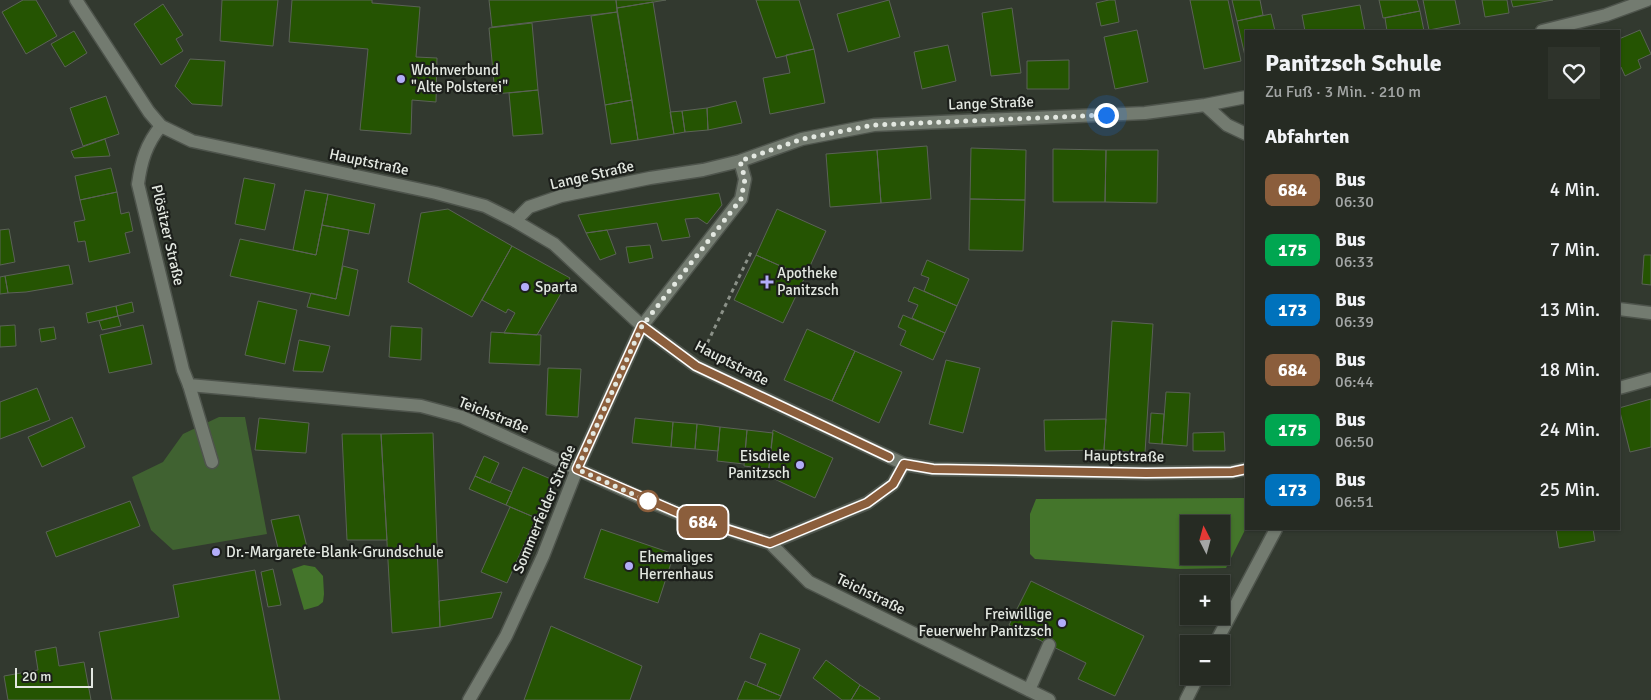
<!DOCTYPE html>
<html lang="de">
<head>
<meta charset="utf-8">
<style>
  body { margin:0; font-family:Signika,sans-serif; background:#2e332b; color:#f1f3f6; height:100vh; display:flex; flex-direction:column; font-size:19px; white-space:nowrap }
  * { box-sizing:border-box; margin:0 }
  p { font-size:16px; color:#a4a7a6 }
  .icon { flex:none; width:28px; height:28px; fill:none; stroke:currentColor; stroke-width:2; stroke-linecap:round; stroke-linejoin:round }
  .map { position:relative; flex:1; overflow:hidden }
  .details { position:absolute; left:1245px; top:30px; width:375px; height:500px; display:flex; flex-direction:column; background:#262b23; border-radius:0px; box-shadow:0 1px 4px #0004,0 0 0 1px #424741 }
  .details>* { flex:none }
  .badge { padding:0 10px; border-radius:8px; font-size:18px; line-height:32px }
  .needle { width:32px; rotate:354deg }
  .fabs { position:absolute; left:1180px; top:515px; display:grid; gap:10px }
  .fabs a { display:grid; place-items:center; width:50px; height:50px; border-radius:0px; background:#262b23; box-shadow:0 1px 4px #0004,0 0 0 1px #424741; font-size:25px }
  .scale { position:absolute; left:15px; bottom:12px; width:78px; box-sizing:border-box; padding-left:5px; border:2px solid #e3e8e1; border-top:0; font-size:14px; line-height:18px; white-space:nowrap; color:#e3e8e1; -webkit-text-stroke:4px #1c1f1b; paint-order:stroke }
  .you { position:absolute; width:25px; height:25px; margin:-12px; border:4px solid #fff; border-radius:50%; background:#1a73e8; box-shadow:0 0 0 8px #1a73e833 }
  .map>.badge { position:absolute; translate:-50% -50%; box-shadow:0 0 0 2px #fff }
  h2 { padding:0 20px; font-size:19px; line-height:45px }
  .round { display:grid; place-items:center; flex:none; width:52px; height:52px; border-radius:0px; background:#2e332b }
  .summary { display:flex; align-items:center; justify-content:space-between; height:85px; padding:0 20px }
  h1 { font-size:24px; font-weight:700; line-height:38px }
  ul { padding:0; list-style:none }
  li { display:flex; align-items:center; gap:15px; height:60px; padding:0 20px }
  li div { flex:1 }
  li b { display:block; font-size:19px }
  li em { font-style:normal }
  li .badge { min-width:55px; font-weight:700; text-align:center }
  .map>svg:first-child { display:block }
  .green { fill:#406231 }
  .water { fill:#44752b; fill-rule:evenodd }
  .building { fill:#255402; stroke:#5b6257 }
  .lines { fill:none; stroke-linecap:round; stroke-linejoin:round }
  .lane-casing { stroke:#4e544c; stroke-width:15 }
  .street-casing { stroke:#4e544c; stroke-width:15 }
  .secondary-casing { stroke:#4e544c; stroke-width:15 }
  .path { stroke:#8b9188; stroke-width:3; stroke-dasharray:4 4; stroke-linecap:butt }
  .lane { stroke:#737b70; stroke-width:12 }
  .street { stroke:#737b70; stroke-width:12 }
  .secondary { stroke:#737b70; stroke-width:12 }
  .line-casing { stroke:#fff; stroke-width:11 }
  .line { stroke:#8b5e3c; stroke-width:8 }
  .walk { stroke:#e3e8e1; stroke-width:5; stroke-dasharray:0 9 }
  .poi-dot { fill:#b2adf9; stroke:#1c1f1b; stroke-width:2 }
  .stop-dot { fill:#fff; stroke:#8b5e3c; stroke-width:2.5 }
  .labels { text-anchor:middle; stroke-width:4.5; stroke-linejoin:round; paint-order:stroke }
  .poi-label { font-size:15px; fill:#e3e8e1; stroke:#1c1f1b; text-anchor:start }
  .street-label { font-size:15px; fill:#e3e8e1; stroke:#1c1f1b }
</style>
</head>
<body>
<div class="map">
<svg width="1651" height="700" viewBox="0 0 1651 700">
  <rect width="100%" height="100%" fill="#32392f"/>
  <!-- green -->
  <path class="green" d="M219,417H245L267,534L173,550L151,530L132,477L163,462L183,434Z"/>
  <!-- water -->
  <path class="water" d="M1246,498V528L1226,568L1178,569L1035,559L1030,554V514L1036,499ZM1189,524H1221V556H1189Z
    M304,565L315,567L323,576L324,594L323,602L318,606L304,610L292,569Z"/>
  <!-- building -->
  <path class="building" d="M23,0H36L57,36L26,54L2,12Z
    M222,0H278L273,46L220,41Z
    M292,0H372V3L420,7L416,57L437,58L436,102L412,100L411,134L360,130L368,49L289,42Z
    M489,0H616L617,12L492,27Z
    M616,0H666L617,8Z
    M756,0H799L814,49L776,58Z
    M889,0L900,37L848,52L837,14Z
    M1109,0H1115L1119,22L1101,26L1096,3Z
    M1190,0H1228L1241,61L1204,69Z
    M1232,0H1260L1263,15L1237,21Z
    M1379,0H1417L1420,11L1383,18Z
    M1423,0H1455L1460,24L1429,30Z
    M1482,0H1507L1509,13L1485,17Z
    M1511,0H1553L1513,7Z
    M653,2L674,134L638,140L617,8Z
    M163,4L183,35L176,39L183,51L161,65L134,24Z
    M1360,5L1365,31H1305L1302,15Z
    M1012,8L1021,73L991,76L982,13Z
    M1420,11L1424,31H1387L1385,18Z
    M617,12L632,100L605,105L591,16Z
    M1271,14L1275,31H1246V56H1245L1237,21Z
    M532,23L538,90L495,94L489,28Z
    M1137,30L1148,82L1115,89L1104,37Z
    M1640,30L1651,54L1638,60L1641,68L1625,76L1621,67L1619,68V39Z
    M74,31L87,53L65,67L51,44Z
    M948,45L956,81L922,89L914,52Z
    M814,49L825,103L770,114L763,78L790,73L786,55Z
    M190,59L225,61L222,106L192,104L175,86Z
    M1069,60V89H1027V61Z
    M538,90L543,134L513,136L509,93Z
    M106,96L119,134L83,146L70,108Z
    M632,100L638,140L611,144L605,105Z
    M736,101L742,123L708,130L707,108Z
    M707,108L708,130L685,132L682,111Z
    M682,111L685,132L674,134L670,112Z
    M105,139L110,156L74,158L71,151Z
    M927,146L931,199L881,203L877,150Z
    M971,148L1026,150L1025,200L970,199Z
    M1053,149L1106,150L1105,202H1053Z
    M877,150L881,203L830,207L826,154Z
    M1106,150H1158L1157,203L1105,202Z
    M111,168L117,192L80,200L75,176Z
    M244,178L275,184L265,230L235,224Z
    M305,190L328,194L316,255L293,250Z
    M117,192L121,214L129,212L133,231L125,233L130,253L89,262L85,241L78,242L74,222L85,220L80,200Z
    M719,193L722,205L707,224L698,218L685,219L690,237L662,241L657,223L586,233L578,215Z
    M328,194L375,204L369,234L322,225Z
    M970,199L1025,200L1023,251L969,250Z
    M448,209L512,246L472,317L408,282L421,213Z
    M777,209L826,231L805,277L756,255Z
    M322,225L349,230L336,299L230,276L240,239L316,255Z
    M9,229L15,262L0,265V230Z
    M607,230L616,254L600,260L586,233Z
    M650,245L653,258L629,263L626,247Z
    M512,246L570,278L537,335L504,333L515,313L508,309L506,313L482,300Z
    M756,255L805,277L783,323L734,300Z
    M1644,255H1651V285L1642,284Z
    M927,260L969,279L957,306L924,291L929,278L921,275Z
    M69,265L73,284L26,292L8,293L5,276Z
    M343,266L358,270L349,316L307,307L311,293L336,299Z
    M5,276L8,293L0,294V277Z
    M914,287L957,306L945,333L912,318L918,305L908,301Z
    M258,301L297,310L285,364L245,355Z
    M132,302L134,312L118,316L116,306Z
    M116,306L118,316L88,323L86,313Z
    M903,315L945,333L933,360L900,345L906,331L898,327Z
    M118,316L121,326L102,330L99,321Z
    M1112,321L1153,324L1145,453L1104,450Z
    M15,325L16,346L0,347V326Z
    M143,325L152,364L109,373L100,335Z
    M391,326L422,328L421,360L389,357Z
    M54,327L56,339L41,342L39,329Z
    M807,329L855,351L832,401L784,380Z
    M491,332L541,335L540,365L489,363Z
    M299,340L330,346L323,372L293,371Z
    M855,351L902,372L879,423L832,401Z
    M946,360L980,368L963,433L929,424Z
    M548,368L581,369L578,417L546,415Z
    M37,388L50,420L0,439V402Z
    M1166,392L1190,393L1187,446L1162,444Z
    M1651,399V447L1630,452L1619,408Z
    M1151,413L1164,414L1162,444L1149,443Z
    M72,417L85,447L42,467L28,437Z
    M259,418L309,423L306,453L255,450Z
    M635,418L673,422L671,447L632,443Z
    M1106,419L1104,450L1045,451L1044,420Z
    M673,422L697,424L695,449L671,447Z
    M697,424L720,427L718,451L695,449Z
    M720,427L747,430L744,464L717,461Z
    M747,430L773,433L768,476L769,469L744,466Z
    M773,430L833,458L815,498L768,476Z
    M1224,432L1225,451H1193V433Z
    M433,433L440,627L392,633L381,434Z
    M342,434H381L387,540H347Z
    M484,456L499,463L490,483L475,476Z
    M523,467L553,480L536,518L506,505Z
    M475,476L512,492L506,505L469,489Z
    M130,501L140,526L56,557L46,532Z
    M510,507L536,518L507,583L481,572Z
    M299,515L307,547L279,552L271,520Z
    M601,529L674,554L658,603L584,578Z
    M1556,529H1593L1595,541L1559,548Z
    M273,569L281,605L268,607L261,572Z
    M255,570L280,700H112L99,632L179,617L173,585Z
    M1031,581L1144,636L1115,696L1078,679L1086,663L1009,625Z
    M502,592L492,618L440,627L439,601Z
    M551,626L642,666L630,700H524Z
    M760,633L800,649L781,696L757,686L766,664L750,658Z
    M56,647L59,666L84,662L91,700H8L4,676L38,670L35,651Z
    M826,660L860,685L851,700H842L813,678Z
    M745,681L781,696L779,700H737Z
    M860,685L880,698L879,700H851Z"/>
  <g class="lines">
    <defs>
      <path id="lane" d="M189,385L212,462
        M1029,690L1049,645"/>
      <path id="street" d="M1542,31L1606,15L1647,0
        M1205,105L1227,125L1246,134
        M161,126C146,144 141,162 138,184L183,370L189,385L421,406L462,417L648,501L688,517L770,543L867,503L893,484L904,464
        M515,221L529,207L561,196L650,178L703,170L740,161
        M1619,309L1651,313
        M642,326L741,199L745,179L740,161L802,139L874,125L1145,113L1205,105L1246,97
        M770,543L809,582L1049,700
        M1215,644L1276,529
        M1186,700L1198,676"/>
      <path id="secondary" d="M76,0L149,112L161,126L192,141L436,193L485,206L515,221L554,244L642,326L696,366L904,464L933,469L1146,473L1231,472L1246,469
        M1619,388L1651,379
        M469,700L506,636L543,556L577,469L642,326"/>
    </defs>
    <!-- lane casing -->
    <use href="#lane" class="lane-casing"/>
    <!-- street casing -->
    <use href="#street" class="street-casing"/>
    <!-- secondary casing -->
    <use href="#secondary" class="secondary-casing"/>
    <!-- path -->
    <path class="path" d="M704,350L752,250"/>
    <!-- lane -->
    <use href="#lane" class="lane"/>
    <!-- street -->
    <use href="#street" class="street"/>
    <!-- secondary -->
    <use href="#secondary" class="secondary"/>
  </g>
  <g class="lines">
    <defs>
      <path id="line" d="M889,457L696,366L642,326L577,469L688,517L770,543L867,503L893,484L904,464L933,469L1146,473L1232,472L1246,469"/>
    </defs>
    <!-- line casing -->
    <use href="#line" class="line-casing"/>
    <!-- line -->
    <use href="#line" class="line"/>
    <!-- walk -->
    <path class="walk" d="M648,501L577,469L642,326L741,199L745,179L740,161L802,139L874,125L1106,115"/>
  </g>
  <!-- markers -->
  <g class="poi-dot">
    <circle cx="401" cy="79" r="5"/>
    <path d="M764.5 274.5h5v5h5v5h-5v5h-5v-5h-5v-5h5z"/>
    <circle cx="525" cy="287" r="5"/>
    <circle cx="800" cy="465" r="5"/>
    <circle cx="216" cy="552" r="5"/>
    <circle cx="629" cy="566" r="5"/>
    <circle cx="1062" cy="623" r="5"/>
  </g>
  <circle class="stop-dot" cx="648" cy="501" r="10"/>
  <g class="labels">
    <!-- poi labels -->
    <g class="poi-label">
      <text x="411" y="75">Wohnverbund<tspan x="411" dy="17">"Alte Polsterei"</tspan></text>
      <text x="777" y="278">Apotheke<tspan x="777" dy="17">Panitzsch</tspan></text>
      <text x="535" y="292">Sparta</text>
      <text x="790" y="461" text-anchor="end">Eisdiele<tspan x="790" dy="17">Panitzsch</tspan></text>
      <text x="226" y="557">Dr.-Margarete-Blank-Grundschule</text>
      <text x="639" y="562">Ehemaliges<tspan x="639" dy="17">Herrenhaus</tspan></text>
      <text x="1052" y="619" text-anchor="end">Freiwillige<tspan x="1052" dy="17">Feuerwehr Panitzsch</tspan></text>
    </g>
    <!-- street labels -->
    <g class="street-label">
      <text transform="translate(991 103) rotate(-2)" y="5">Lange Straße</text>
      <text transform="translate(369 162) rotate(12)" y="5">Hauptstraße</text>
      <text transform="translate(592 175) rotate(-13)" y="5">Lange Straße</text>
      <text transform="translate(168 235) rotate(77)" y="5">Plösitzer Straße</text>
      <text transform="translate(732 363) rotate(27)" y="5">Hauptstraße</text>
      <text transform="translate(494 415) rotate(22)" y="5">Teichstraße</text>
      <text transform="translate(1124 456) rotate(1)" y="5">Hauptstraße</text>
      <text transform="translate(544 509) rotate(-67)" y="5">Sommerfelder Straße</text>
      <text transform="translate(871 594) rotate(26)" y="5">Teichstraße</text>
    </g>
  </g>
</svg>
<div class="fabs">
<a><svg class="needle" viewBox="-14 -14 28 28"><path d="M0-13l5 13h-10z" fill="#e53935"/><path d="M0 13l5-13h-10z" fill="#a4a7a6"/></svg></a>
<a>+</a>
<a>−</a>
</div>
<div class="scale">20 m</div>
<div class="you" style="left:1106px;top:115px"></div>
<b class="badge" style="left:703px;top:522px;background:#8b5e3c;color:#fff">684</b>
<section class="details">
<div class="summary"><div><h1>Panitzsch Schule</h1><p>Zu Fuß · 3 Min. · 210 m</p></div><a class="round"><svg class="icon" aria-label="heart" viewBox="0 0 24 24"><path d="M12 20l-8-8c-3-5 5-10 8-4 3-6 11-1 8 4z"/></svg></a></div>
<h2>Abfahrten</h2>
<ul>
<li><span class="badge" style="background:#8b5e3c;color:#fff">684</span><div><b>Bus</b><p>06:30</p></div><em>4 Min.</em></li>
<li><span class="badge" style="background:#00a651;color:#fff">175</span><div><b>Bus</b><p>06:33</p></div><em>7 Min.</em></li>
<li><span class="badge" style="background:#0072bc;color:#fff">173</span><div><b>Bus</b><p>06:39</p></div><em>13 Min.</em></li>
<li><span class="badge" style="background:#8b5e3c;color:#fff">684</span><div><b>Bus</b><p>06:44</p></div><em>18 Min.</em></li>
<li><span class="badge" style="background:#00a651;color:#fff">175</span><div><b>Bus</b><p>06:50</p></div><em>24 Min.</em></li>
<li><span class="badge" style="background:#0072bc;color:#fff">173</span><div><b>Bus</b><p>06:51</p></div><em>25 Min.</em></li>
</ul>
</section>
</div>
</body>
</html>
